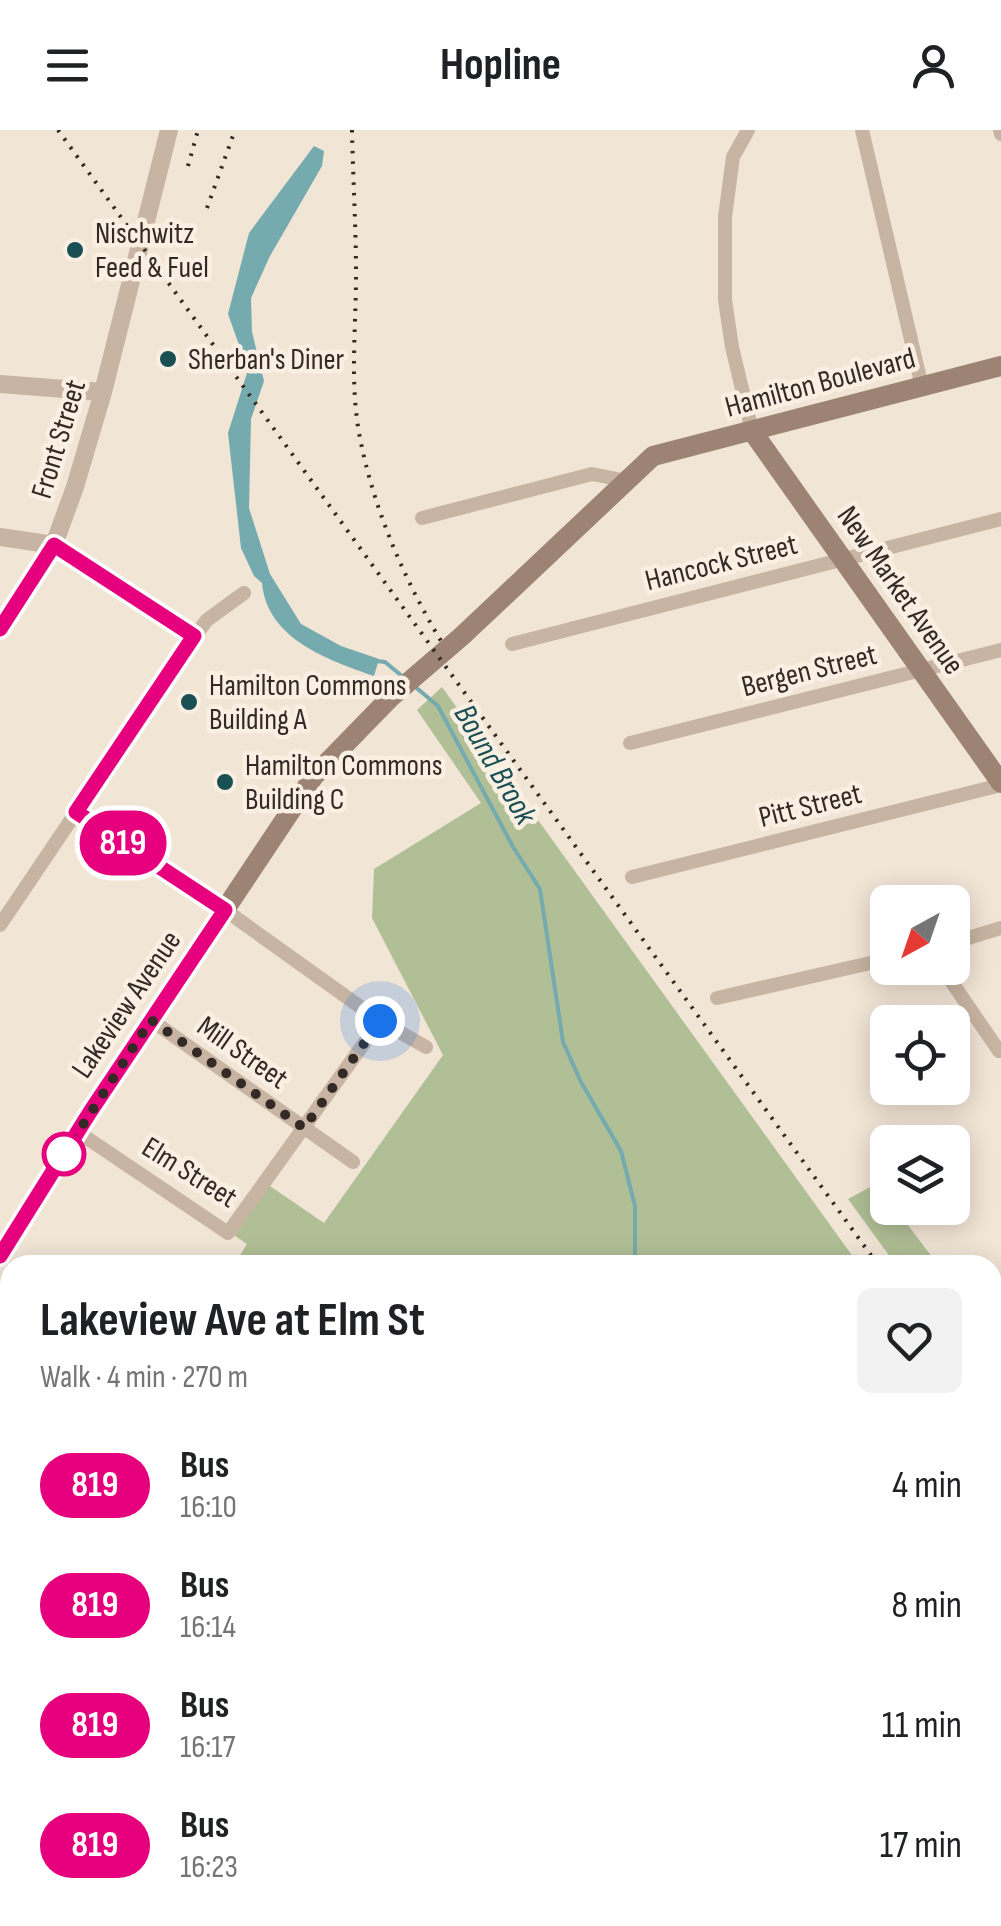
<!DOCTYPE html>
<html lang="en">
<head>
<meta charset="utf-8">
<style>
  body { margin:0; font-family:"Sofia Sans Condensed",sans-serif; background:#f2f2f2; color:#202124; height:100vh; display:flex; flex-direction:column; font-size:38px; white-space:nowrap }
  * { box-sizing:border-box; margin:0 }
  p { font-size:32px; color:#757577 }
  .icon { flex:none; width:55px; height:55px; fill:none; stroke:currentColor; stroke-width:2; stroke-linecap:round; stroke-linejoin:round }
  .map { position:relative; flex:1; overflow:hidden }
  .panel { position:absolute; left:0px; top:1125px; width:1002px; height:672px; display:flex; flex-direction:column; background:#fff; border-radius:30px 30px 0 0; box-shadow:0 5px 25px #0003 }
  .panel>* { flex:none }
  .badge { padding:0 20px; border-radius:32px; font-size:35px; line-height:65px }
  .needle { width:65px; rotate:220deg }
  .controls { position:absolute; left:870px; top:755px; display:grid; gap:20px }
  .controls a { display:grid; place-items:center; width:100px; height:100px; border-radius:15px; background:#fff; box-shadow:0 5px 25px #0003; font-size:50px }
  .you { position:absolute; width:50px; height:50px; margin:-25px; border:8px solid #fff; border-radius:50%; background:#1a73e8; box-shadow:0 0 0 15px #1a73e833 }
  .map>.badge { position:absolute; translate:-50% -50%; box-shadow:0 0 0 5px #fff }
  .round { display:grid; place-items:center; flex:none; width:105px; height:105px; border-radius:15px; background:#f2f2f2 }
  .overview { display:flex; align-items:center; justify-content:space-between; height:170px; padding:0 40px }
  h1 { font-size:48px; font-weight:700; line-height:75px }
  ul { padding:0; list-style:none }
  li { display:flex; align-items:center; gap:30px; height:120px; padding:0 40px }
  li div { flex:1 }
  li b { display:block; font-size:38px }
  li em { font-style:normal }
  li .badge { min-width:110px; font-weight:700; text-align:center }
  header { display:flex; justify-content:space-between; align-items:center; height:130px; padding:0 40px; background:#fff; font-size:45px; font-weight:700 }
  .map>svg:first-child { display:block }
  .green { fill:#b1bf96 }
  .water { fill:#75aaae }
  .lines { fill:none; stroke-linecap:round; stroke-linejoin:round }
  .stream { stroke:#75aaae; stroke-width:4 }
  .minor { stroke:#c8b4a2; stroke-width:14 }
  .tertiary { stroke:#c8b4a2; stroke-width:18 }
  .secondary { stroke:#9c8374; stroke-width:20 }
  .rail { stroke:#332925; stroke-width:4; stroke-dasharray:2.5 8; stroke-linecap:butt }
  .line-casing { stroke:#fff; stroke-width:22 }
  .line { stroke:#e6007e; stroke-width:15 }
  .walk { stroke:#332925; stroke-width:10; stroke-dasharray:0 18 }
  .poi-dot { fill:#1a4f54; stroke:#f9efe2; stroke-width:4 }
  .stop-dot { fill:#fff; stroke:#e6007e; stroke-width:5 }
  .labels { text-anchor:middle; stroke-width:9; stroke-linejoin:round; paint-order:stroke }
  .poi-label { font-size:30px; fill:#332925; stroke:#f9efe2; text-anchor:start }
  .street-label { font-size:30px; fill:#332925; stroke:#f9efe2 }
  .water-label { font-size:32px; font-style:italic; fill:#1a4f54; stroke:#f9efe2 }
</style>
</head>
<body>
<header><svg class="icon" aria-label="menu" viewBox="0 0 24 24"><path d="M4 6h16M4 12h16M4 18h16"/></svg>Hopline<svg class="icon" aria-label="person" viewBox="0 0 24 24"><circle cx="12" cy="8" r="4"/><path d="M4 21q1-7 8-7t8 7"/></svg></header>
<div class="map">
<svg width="1001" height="1796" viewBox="0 0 1001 1796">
  <rect width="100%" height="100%" fill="#f1e5d6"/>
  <!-- green -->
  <path class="green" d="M442,557L859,1135H234L247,1114L232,1104L267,1054L324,1093L443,925L372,788L374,739L481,673L417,580Z
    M876,1054L887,1068L888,1078H895L938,1135H896L848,1069Z
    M993,1196L1001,1204V1285L993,1267Z
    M0,1256L10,1259V1308L0,1334Z
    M993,1318L1001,1330V1796H674L677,1788H992Z"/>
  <!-- water -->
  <path class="water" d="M314,16L324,21L322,36L270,126L251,168L252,202L264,251L251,289L249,378L270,444L301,494L341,516L379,529L374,546C328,530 267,509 262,453L254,446L241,418L228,303L248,240L228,184L249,103Z"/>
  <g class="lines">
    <!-- stream -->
    <path class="stream" d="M376,531L385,532L402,546
      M413,555L438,576L513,717L540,759L563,912L581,952L621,1021L635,1076V1135
      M0,1241L10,1244
      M992,1618L1001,1624"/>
    <!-- minor -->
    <path class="minor" d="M748,0L733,27L725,87V170L732,217L752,301
      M862,0L922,257
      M1000,0L1001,4
      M422,388L592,344L627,351
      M54,415L195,506
      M512,514L1001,389
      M630,613L1001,520
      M76,682L225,780L380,891L426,917
      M632,747L1001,655
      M0,795L195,506L207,490L244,463
      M952,813L1001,798
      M942,838L999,921
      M717,868L888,829
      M151,890L353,1032
      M78,1002L228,1103L380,891
      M0,1402L10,1405
      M216,1788L219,1796
      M298,1796L303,1788
      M599,1796L604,1788"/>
    <!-- tertiary -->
    <path class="tertiary" d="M0,254L103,262
      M0,407L54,415
      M0,499L52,420L75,357L103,262L169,0
      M0,1727L10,1759
      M19,1788L22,1796"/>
    <!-- secondary -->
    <path class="secondary" d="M752,301L1001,653
      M0,1126L90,982L314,646L390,568L462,506L653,326L1001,236"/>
    <!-- rail -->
    <path class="rail" d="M58,0L878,1135
      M352,0C353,48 356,97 356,145C356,202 349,257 361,313C375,382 405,451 441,511
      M188,36L198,0
      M207,78L235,0
      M992,1306L1001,1318"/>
  </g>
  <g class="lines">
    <defs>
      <path id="line" d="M0,499L54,415L194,506L76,682L225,780L90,982L0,1126"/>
    </defs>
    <!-- line casing -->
    <use href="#line" class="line-casing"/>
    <!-- line -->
    <use href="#line" class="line"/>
    <!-- walk -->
    <path class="walk" d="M64,1024L151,890L304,998L380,891"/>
  </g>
  <!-- markers -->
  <g class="poi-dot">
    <circle cx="75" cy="120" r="10"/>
    <circle cx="168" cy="229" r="10"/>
    <circle cx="189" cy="572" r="10"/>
    <circle cx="225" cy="652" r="10"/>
  </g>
  <circle class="stop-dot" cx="64" cy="1024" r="20"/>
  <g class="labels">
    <!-- poi labels -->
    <g class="poi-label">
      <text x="95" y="113">Nischwitz<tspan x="95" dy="34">Feed &amp; Fuel</tspan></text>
      <text x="188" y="239">Sherban's Diner</text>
      <text x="209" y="565">Hamilton Commons<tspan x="209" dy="34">Building A</tspan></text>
      <text x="245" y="645">Hamilton Commons<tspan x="245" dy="34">Building C</tspan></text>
    </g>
    <!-- street labels -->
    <g class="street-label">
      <text transform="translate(820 252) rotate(-15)" y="10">Hamilton Boulevard</text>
      <text transform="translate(58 309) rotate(-73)" y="10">Front Street</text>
      <text transform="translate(721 432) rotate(-14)" y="10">Hancock Street</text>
      <text transform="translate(901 460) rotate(55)" y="10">New Market Avenue</text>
      <text transform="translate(809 540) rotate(-14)" y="10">Bergen Street</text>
      <text transform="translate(810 675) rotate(-14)" y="10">Pitt Street</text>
      <text transform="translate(126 874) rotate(-56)" y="10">Lakeview Avenue</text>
      <text transform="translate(243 922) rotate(35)" y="10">Mill Street</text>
      <text transform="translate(190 1042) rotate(32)" y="10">Elm Street</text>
    </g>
    <!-- water labels -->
    <g class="water-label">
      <text transform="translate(496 634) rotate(60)" y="11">Bound Brook</text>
    </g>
  </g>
</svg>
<div class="controls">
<a><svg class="needle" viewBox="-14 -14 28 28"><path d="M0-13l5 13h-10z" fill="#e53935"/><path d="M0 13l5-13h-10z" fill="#757577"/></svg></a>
<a><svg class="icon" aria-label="locate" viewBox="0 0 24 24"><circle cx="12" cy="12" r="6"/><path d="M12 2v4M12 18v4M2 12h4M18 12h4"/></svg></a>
<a><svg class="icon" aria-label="layers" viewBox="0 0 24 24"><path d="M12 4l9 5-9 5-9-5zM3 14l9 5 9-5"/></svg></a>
</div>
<div class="you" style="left:380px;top:891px"></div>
<b class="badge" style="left:123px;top:713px;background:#e6007e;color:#fff">819</b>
<section class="panel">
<div class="overview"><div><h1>Lakeview Ave at Elm St</h1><p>Walk · 4 min · 270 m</p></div><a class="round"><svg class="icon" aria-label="heart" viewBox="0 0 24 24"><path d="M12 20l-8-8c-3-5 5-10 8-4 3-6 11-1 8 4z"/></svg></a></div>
<ul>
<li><span class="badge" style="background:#e6007e;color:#fff">819</span><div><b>Bus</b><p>16:10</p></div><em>4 min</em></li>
<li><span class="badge" style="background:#e6007e;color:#fff">819</span><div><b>Bus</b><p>16:14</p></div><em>8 min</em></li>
<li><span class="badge" style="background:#e6007e;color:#fff">819</span><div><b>Bus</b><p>16:17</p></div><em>11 min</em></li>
<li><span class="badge" style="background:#e6007e;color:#fff">819</span><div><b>Bus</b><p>16:23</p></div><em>17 min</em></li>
</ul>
</section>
</div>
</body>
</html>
